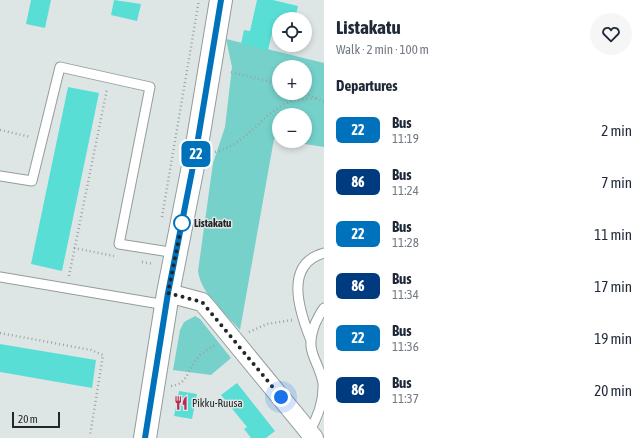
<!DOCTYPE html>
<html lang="en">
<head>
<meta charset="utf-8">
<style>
  body { margin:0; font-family:"Asap Condensed",sans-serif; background:#f6f6f7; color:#1f2937; height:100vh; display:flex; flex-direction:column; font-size:15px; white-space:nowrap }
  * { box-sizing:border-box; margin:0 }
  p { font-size:13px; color:#747a83 }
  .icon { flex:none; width:22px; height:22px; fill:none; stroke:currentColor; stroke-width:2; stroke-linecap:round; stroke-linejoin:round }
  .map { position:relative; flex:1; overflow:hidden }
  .drawer { display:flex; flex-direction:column; background:#fff; width:320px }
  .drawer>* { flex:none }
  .badge { padding:0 8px; border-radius:6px; font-size:14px; line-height:26px }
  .controls { position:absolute; left:272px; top:12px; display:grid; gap:8px }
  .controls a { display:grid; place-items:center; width:40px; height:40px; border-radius:50%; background:#fff; box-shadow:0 2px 6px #0003; font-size:20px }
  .scale { position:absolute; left:12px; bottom:10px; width:48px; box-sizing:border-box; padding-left:4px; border:2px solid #242727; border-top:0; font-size:11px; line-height:14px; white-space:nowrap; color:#242727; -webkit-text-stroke:3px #dee6e5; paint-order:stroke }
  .you { position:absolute; width:20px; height:20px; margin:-10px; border:3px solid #fff; border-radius:50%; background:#1a73e8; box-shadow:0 0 0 6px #1a73e833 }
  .map>.badge { position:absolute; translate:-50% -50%; box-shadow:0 0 0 2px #fff }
  h2 { padding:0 12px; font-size:15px; line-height:36px }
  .round { display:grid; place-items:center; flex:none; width:42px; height:42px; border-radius:21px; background:#f6f6f7 }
  .summary { display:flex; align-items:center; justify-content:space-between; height:68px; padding:0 12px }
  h1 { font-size:19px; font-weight:700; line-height:30px }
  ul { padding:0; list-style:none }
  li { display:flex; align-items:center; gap:12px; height:52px; padding:0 12px }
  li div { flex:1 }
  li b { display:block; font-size:15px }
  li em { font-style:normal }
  li .badge { min-width:44px; font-weight:700; text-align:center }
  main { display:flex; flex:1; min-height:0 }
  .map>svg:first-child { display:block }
  .green { fill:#75d1ca; fill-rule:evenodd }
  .building { fill:#59ded6 }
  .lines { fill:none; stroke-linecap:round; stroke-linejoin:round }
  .service-casing { stroke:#949c9b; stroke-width:11 }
  .minor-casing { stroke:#949c9b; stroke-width:20 }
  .secondary-casing { stroke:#949c9b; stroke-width:24 }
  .path { stroke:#9ca3a2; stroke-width:2.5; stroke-dasharray:1 3; stroke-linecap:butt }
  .service { stroke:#fff; stroke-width:9 }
  .minor { stroke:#fff; stroke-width:18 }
  .secondary { stroke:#fff; stroke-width:22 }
  .line-casing { stroke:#fff; stroke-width:9 }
  .line { stroke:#0072bc; stroke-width:6 }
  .walk { stroke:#242727; stroke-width:4; stroke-dasharray:0 7.2 }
  .stop-dot { fill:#fff; stroke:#0072bc; stroke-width:2 }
  .labels { text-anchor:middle; stroke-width:3; stroke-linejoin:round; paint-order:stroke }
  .stop-label { font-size:11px; font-weight:bold; fill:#242727; stroke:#dee6e5; text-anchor:start }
  .poi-label { font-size:11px; fill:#242727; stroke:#dee6e5; text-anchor:start }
</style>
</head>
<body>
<main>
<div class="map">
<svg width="324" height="438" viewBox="0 0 324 438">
  <rect width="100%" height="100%" fill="#dee6e5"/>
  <!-- green -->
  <path class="green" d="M226,39L324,63V147L286,141H305V115H279V140L274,139L240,330C225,313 201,294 198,271L213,163L225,127L232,67ZM279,67H305V93H279Z
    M195,316L200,319L231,358L211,375L173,370L180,330L184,322Z"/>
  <!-- building -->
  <path class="building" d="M31,0H51L45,28L26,24Z
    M114,0L141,4L137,21L111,15Z
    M257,0H273L298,6L295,19H279V31L273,30L268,50L241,44L244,30L250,31Z
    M68,87L99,93L62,271L31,264Z
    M0,344L96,360L92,388L0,372Z
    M237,383L275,431L266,438H251L244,429L247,427L221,395Z
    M179,391L197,394L192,419L174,416Z"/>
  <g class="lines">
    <defs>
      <path id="service" d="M0,176L32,181L60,67L150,87L119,244L176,253
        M0,277L166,305
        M310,338C299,310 284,264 324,253
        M309,432C318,417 324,401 323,383C318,358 304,353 315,324C318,318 320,313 324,308"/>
      <path id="minor" d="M168,293L202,302L209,310L314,438"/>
      <path id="secondary" d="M145,438L168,293L196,151L221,0"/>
    </defs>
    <!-- service casing -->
    <use href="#service" class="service-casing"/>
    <!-- minor casing -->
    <use href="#minor" class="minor-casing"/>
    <!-- secondary casing -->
    <use href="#secondary" class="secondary-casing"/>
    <!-- path -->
    <path class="path" d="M231,72L279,84
      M305,93L324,102
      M0,130L31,137
      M215,152C245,146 261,114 289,102C297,99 308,99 317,98
      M162,217L199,0
      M74,248L114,256
      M142,262L154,264
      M69,276L107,89
      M249,332L267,324L292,320
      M0,333L91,350L103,355L90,436
      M171,386C188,384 187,371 196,360C201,353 210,348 216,344"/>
    <!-- service -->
    <use href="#service" class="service"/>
    <!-- minor -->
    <use href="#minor" class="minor"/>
    <!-- secondary -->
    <use href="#secondary" class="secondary"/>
  </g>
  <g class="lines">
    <defs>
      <path id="line" d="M145,438L168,293L196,151L221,0"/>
    </defs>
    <!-- line casing -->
    <use href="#line" class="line-casing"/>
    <!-- line -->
    <use href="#line" class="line"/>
    <!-- walk -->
    <path class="walk" d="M182,223L168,293L202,302L281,397"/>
  </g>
  <!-- icons -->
  <defs>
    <symbol id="restaurant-bare" viewBox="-9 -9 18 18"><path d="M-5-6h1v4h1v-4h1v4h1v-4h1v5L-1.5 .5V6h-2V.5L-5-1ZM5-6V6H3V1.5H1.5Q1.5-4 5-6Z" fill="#b92953" stroke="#dee6e5" stroke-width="2.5" paint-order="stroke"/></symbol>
  </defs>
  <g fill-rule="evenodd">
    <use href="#restaurant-bare" x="171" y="393" width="20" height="20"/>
  </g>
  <!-- markers -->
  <circle class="stop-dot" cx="182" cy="223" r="8"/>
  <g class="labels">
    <!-- stop labels -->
    <g class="stop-label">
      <text x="194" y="227">Listakatu</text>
    </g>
    <!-- poi labels -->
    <g class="poi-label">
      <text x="192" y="407">Pikku-Ruusa</text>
    </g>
  </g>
</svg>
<div class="controls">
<a><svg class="icon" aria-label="locate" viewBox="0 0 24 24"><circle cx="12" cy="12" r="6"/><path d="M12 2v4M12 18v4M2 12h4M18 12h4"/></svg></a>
<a>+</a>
<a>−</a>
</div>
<div class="scale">20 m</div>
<div class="you" style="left:281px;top:397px"></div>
<b class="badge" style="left:196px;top:154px;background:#0072bc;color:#fff">22</b>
</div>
<section class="drawer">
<div class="summary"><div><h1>Listakatu</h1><p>Walk · 2 min · 100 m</p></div><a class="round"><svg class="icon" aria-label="heart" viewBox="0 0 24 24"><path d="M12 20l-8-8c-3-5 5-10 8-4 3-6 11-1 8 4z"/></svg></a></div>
<h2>Departures</h2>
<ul>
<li><span class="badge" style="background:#0072bc;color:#fff">22</span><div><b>Bus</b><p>11:19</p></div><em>2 min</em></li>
<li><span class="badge" style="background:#003b80;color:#fff">86</span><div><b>Bus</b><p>11:24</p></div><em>7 min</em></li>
<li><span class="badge" style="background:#0072bc;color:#fff">22</span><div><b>Bus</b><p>11:28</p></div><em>11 min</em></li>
<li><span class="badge" style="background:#003b80;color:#fff">86</span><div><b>Bus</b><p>11:34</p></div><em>17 min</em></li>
<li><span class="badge" style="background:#0072bc;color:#fff">22</span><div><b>Bus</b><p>11:36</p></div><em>19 min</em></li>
<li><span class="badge" style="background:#003b80;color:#fff">86</span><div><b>Bus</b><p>11:37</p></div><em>20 min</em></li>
</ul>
</section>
</main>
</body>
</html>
